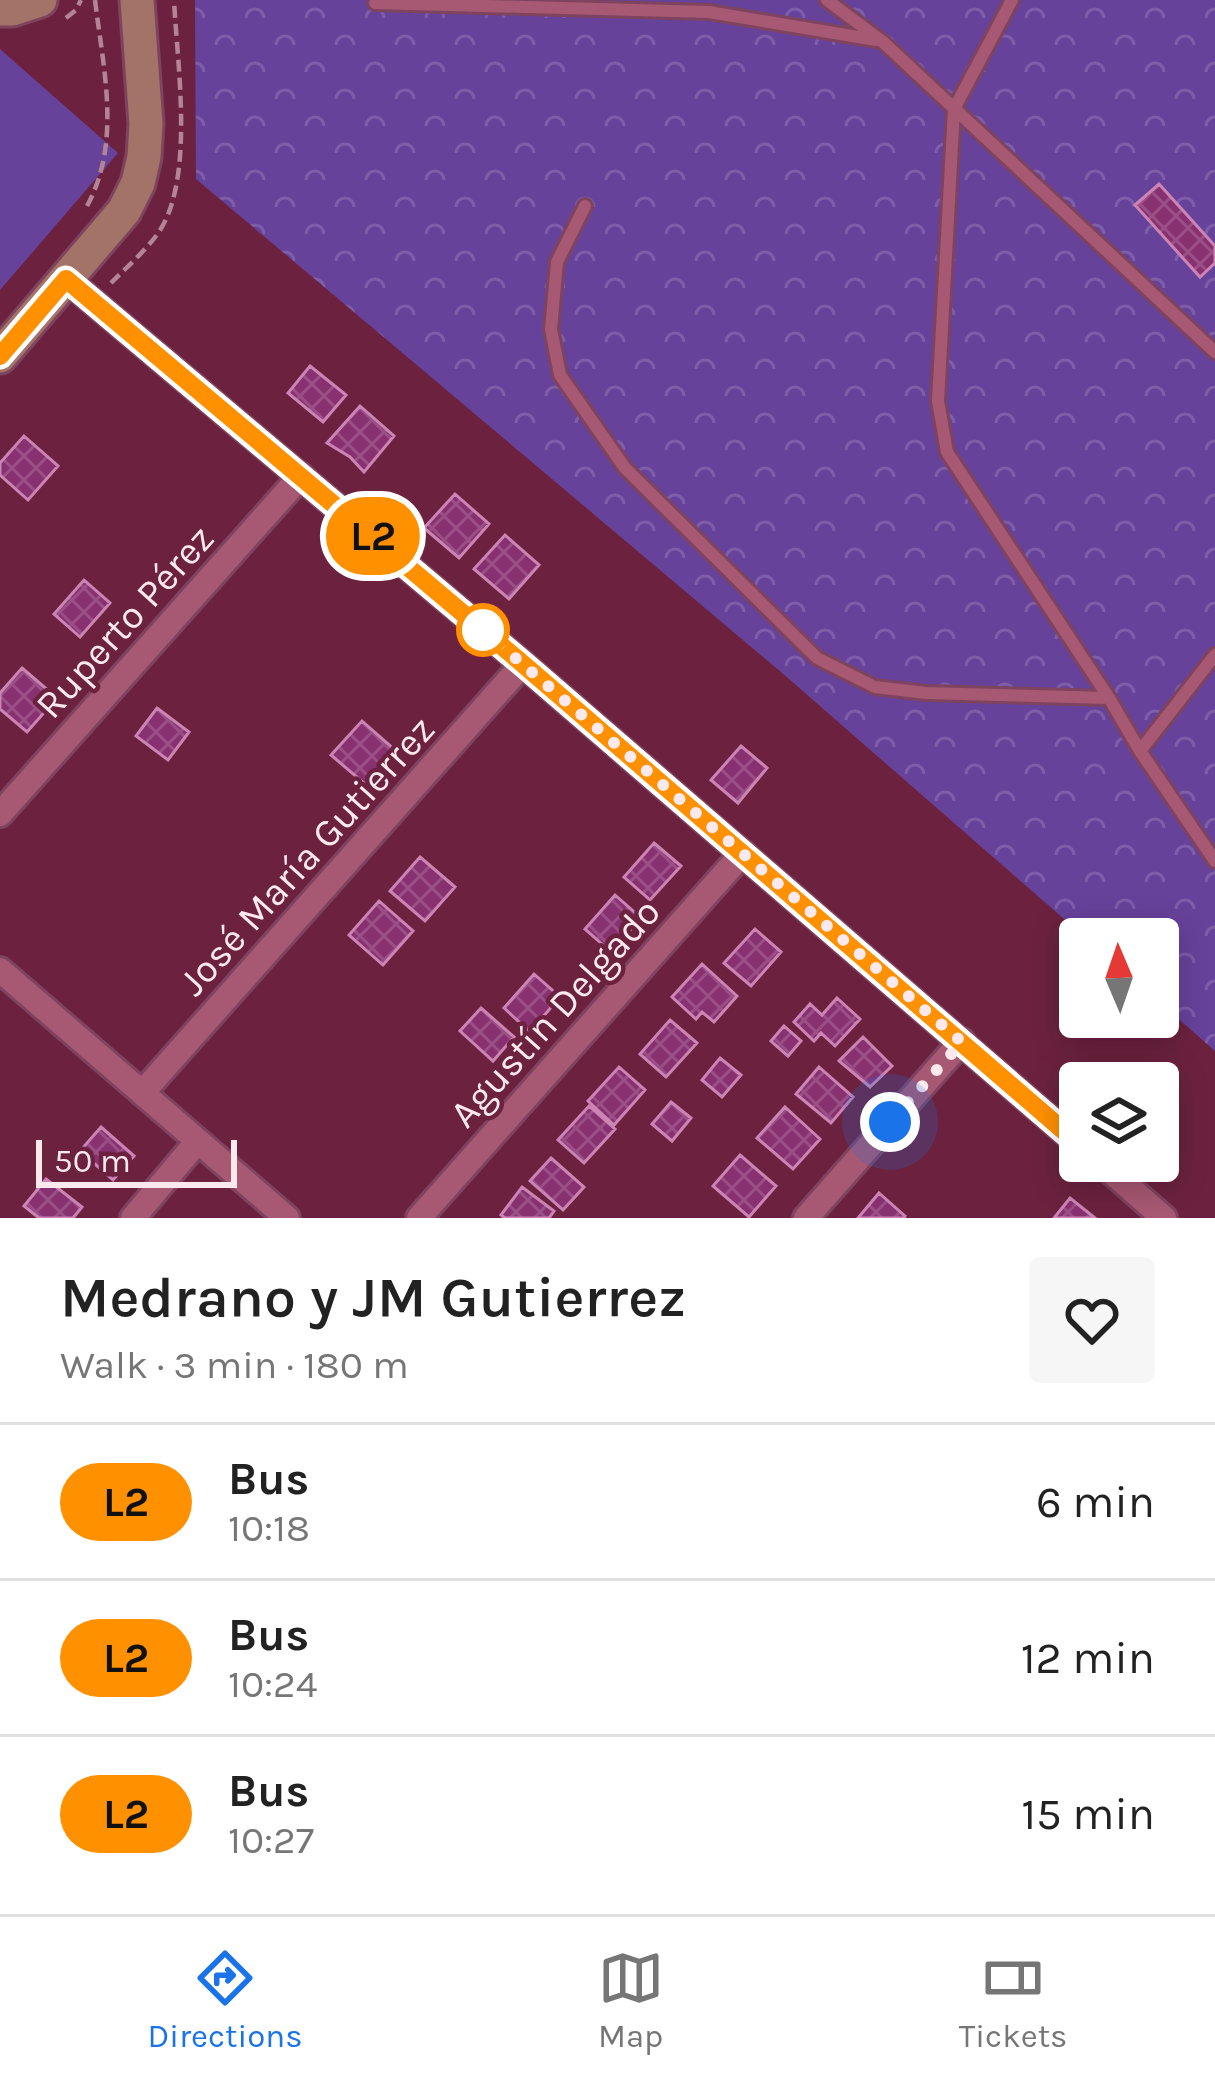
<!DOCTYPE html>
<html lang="en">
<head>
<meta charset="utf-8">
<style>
  body { margin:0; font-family:Karla,sans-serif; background:#f6f6f6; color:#222; height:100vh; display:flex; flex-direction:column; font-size:45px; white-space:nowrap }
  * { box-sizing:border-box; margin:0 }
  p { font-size:39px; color:#767676 }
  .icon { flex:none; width:66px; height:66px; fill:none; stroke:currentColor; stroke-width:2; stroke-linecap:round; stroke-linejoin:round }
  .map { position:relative; height:1218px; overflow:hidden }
  .details { display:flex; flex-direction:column; background:#fff; flex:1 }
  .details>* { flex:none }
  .badge { padding:0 24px; border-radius:39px; font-size:42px; line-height:78px }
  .needle { width:78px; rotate:358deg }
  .controls { position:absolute; left:1059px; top:918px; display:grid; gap:24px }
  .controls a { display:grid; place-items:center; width:120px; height:120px; border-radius:12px; background:#fff; box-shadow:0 6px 30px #0003; font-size:60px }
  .scale { position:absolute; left:36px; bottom:30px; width:201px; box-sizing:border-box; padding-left:12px; border:6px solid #fce9ee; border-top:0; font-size:33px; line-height:42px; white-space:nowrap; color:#fce9ee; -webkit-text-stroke:9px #6c223f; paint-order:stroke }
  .you { position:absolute; width:60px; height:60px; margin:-30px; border:9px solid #fff; border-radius:50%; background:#1a73e8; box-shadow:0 0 0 18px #1a73e833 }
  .map>.badge { position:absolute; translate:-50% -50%; box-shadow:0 0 0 6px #fff }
  .round { display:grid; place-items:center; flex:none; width:126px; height:126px; border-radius:12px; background:#f6f6f6 }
  .head { display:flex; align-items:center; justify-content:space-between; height:204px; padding:0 60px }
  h1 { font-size:57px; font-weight:600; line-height:90px }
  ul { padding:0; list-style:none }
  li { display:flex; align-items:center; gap:36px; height:156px; padding:0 60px; border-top:3px solid #e0e0e0 }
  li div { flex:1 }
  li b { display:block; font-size:45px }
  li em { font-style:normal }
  li .badge { min-width:132px; font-weight:700; text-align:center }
  .tabs { display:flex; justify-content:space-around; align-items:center; height:168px; border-top:3px solid #e0e0e0; background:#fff; font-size:33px; color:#767676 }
  .tabs a { display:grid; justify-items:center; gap:6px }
  .tabs .selected { color:#1a73e8 }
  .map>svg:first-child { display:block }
  .park { fill:url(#park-crowns) }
  .pitch { fill:#67429b }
  .building { fill:url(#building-cross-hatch); stroke:#cc84b5; stroke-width:3 }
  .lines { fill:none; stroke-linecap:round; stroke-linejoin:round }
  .service-casing { stroke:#7e435e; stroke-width:18 }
  .minor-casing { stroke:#7e435e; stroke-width:30 }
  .secondary-casing { stroke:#7e435e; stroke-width:39 }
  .path { stroke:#b38495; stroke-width:4.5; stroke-dasharray:12 6; stroke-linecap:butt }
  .service { stroke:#a75872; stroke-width:12 }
  .minor { stroke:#a75872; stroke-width:24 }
  .secondary { stroke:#a47367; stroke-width:33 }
  .line-casing { stroke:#fff; stroke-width:27 }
  .line { stroke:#ff9000; stroke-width:18 }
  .walk { stroke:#fce9ee; stroke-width:12; stroke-dasharray:0 21.6 }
  .stop-dot { fill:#fff; stroke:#ff9000; stroke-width:6 }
  .labels { text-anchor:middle; stroke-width:9; stroke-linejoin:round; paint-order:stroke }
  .street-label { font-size:39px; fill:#fce9ee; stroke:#6c223f }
</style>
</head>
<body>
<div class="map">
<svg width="1215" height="1218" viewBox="0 0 1215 1218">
  <defs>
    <pattern id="park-crowns" width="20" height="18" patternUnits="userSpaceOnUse" patternTransform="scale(3)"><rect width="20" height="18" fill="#67429b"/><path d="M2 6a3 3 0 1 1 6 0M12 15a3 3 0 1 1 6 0" fill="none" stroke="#7e5da9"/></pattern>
    <pattern id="building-cross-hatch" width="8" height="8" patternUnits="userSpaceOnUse" patternTransform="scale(3)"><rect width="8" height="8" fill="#883171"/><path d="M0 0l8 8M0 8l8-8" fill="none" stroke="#9a4f86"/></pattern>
  </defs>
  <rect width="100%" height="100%" fill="#6c223f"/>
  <!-- park -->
  <path class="park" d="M195,0H1215V1051L1158,1001V939H1087L781,672L196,179Z"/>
  <!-- pitch -->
  <path class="pitch" d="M0,49L118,153L0,290Z"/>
  <!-- building -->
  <path class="building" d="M1159,184L1215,246V263L1200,277L1135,205Z
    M310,366L346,395L323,422L288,393Z
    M360,406L394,436L364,472L350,457L327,443Z
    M24,436L58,466L28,500L0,475V463Z
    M455,494L489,524L459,558L424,528Z
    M505,535L539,565L509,599L474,569Z
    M84,580L110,603L80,637L54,614Z
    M22,668L57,698L27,732L0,709V693Z
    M157,708L189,732L168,760L136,736Z
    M362,721L396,751L366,785L331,755Z
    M741,746L767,768L738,803L711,780Z
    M654,843L681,866L650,900L624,877Z
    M420,857L455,887L425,921L390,891Z
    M615,895L641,918L611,952L585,929Z
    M379,901L413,931L383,965L349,935Z
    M755,929L781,952L751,986L724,963Z
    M702,964L737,996L714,1022L702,1012L696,1019L672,997Z
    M534,974L560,997L530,1032L504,1008Z
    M837,998L860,1019L835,1046L821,1033L814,1041L794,1022L810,1004L822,1015Z
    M481,1008L514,1037L493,1061L460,1031Z
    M670,1020L697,1043L666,1077L640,1054Z
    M784,1026L801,1041L788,1056L771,1041Z
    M863,1037L892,1066L870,1087L839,1061Z
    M720,1058L741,1075L722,1097L702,1080Z
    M619,1067L645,1090L614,1125L588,1101Z
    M819,1067L853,1097L831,1123L796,1094Z
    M671,1102L691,1118L672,1141L652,1124Z
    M589,1106L615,1129L584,1163L558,1140Z
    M785,1107L820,1139L793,1169L757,1138Z
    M101,1127L134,1156L113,1180L80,1151Z
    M740,1155L776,1186L749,1217L713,1186Z
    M551,1158L584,1187L563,1210L530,1181Z
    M46,1179L82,1207L73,1218H39L24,1206Z
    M522,1187L554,1211L549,1218H505L501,1215Z
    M879,1193L905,1216L904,1218H858Z
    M1070,1198L1095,1218H1054Z"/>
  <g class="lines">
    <defs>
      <path id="service" d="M827,0L883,42L1215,352
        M1012,0L954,109L938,401L947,452L1109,698L1140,751L1215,861
        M375,3L709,12L876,40
        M585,206L557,262L551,329L560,375L625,468L817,658L875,687L926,693L1109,698
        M1140,751L1215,655"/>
      <path id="minor" d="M66,279L523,664L1080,1145
        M0,814L301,476
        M0,970L287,1218
        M142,1093L523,664
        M1099,1161L1164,1218
        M133,1218L197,1142
        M419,1218L743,853
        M806,1218L962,1041"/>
      <path id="secondary" d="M0,9H12L40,0
        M0,356L124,211L138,183L144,157L146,124L137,0"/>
    </defs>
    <!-- service casing -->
    <use href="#service" class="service-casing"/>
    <!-- minor casing -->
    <use href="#minor" class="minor-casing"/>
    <!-- secondary casing -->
    <use href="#secondary" class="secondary-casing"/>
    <!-- path -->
    <path class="path" d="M66,18L76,10L81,0
      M87,206C122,142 103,68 95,0
      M111,283C126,268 143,253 156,236C196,184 177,64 174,0"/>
    <!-- service -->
    <use href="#service" class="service"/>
    <!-- minor -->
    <use href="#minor" class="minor"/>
    <!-- secondary -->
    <use href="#secondary" class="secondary"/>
  </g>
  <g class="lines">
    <defs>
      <path id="line" d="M0,356L66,279L523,664L1080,1145"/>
    </defs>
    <!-- line casing -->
    <use href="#line" class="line-casing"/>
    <!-- line -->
    <use href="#line" class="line"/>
    <!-- walk -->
    <path class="walk" d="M483,630L962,1042L890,1122"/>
  </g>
  <!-- markers -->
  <circle class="stop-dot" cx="483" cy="630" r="24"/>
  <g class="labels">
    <!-- street labels -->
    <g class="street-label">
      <text transform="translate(124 621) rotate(-48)" y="14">Ruperto Pérez</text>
      <text transform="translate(306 855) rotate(-48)" y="14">José María Gutierrez</text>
      <text transform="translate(554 1012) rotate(-48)" y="14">Agustín Delgado</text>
    </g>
  </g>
</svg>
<div class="controls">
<a><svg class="needle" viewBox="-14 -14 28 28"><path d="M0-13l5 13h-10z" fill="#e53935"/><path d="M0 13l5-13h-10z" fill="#767676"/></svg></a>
<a><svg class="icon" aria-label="layers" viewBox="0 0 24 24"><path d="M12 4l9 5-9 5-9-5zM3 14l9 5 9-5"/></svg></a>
</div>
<div class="scale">50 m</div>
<div class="you" style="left:890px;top:1122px"></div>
<b class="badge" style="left:373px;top:536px;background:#ff9000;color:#111">L2</b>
</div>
<section class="details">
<div class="head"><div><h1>Medrano y JM Gutierrez</h1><p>Walk · 3 min · 180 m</p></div><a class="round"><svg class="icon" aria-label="heart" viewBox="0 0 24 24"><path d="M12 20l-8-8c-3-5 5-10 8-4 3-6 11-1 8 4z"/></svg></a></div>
<ul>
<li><span class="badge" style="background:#ff9000;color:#111">L2</span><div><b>Bus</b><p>10:18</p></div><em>6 min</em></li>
<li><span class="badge" style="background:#ff9000;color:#111">L2</span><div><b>Bus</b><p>10:24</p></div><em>12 min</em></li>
<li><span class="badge" style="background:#ff9000;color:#111">L2</span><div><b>Bus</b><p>10:27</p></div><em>15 min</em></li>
</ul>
</section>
<nav class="tabs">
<a class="selected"><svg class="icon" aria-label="directions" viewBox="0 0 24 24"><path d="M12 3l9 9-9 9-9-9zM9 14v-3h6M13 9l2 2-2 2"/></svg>Directions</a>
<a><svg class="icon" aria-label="map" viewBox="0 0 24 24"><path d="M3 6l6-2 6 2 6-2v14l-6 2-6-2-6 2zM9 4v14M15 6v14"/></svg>Map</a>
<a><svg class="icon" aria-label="tickets" viewBox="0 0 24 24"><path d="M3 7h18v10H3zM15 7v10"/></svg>Tickets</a>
</nav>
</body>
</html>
